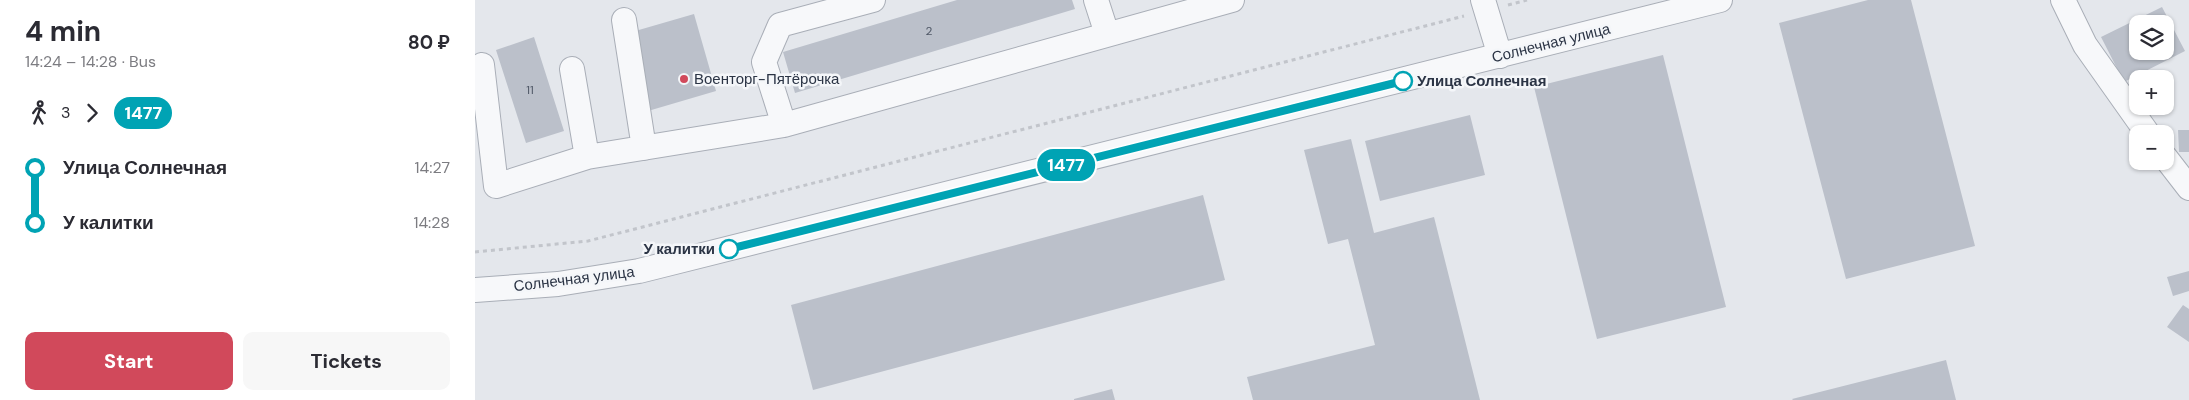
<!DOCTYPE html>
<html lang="en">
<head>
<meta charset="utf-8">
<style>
  body { margin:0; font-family:"DM Sans",sans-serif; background:#f7f7f7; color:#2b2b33; height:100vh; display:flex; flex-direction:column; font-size:19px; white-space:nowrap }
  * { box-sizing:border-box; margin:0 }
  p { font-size:16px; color:#7c7c81 }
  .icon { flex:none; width:28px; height:28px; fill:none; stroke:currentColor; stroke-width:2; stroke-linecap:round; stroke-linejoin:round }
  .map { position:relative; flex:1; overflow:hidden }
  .panel { display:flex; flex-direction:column; background:#fff; width:475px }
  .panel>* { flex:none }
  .badge { padding:0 10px; border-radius:16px; font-size:18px; line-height:32px }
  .tools { position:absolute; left:1654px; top:15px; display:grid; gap:10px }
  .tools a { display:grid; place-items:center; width:45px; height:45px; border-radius:10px; background:#fff; box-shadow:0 1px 4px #0004; font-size:25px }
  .map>.badge { position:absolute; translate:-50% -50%; box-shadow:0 0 0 2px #fff }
  .legs { display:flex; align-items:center; gap:8px; height:55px; padding:0 25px; font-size:16px }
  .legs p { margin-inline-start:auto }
  .overview { display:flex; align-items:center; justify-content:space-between; height:85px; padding:0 25px }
  h1 { font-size:28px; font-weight:700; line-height:38px }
  .cta { display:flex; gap:10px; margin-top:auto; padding:10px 25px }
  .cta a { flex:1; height:58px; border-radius:10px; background:#d1495b; color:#fff; font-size:20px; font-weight:700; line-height:58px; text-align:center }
  .cta a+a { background:#f7f7f7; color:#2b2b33 }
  ul { padding:0 25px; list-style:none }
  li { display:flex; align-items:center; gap:18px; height:55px; font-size:19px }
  li i { display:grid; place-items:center; width:8px; height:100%; margin:0 6px; background:currentColor }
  li i::after { content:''; width:12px; height:12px; margin:-6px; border:4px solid; border-radius:50%; background:#fff }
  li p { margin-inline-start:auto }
  li:first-child i { background:linear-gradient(#0000 50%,currentColor 0) }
  li:last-child i { background:linear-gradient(currentColor 50%,#0000 0) }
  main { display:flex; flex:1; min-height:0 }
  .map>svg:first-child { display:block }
  .building { fill:#bbc0ca; fill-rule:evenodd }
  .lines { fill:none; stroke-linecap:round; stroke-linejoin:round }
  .minor-casing { stroke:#a9aeb7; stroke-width:26 }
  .path { stroke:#c2c5cb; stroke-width:3; stroke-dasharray:4 4; stroke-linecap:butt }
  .minor { stroke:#f7f8fa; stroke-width:24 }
  .line-1-casing { stroke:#fff; stroke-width:11 }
  .line-1 { stroke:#00a3b4; stroke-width:8 }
  .poi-dot { fill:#d1495b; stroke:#f4f6f9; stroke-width:2 }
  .stop-1-dot { fill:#fff; stroke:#00a3b4; stroke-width:2.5 }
  .labels { text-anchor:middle; stroke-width:5; stroke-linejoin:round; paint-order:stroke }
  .number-label { font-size:12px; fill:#4f5766 }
  .street-label { font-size:15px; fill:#2b3445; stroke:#f4f6f9 }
  .poi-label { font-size:15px; fill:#2b3445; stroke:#f4f6f9; text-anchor:start }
  .stop-label { font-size:15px; font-weight:bold; fill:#2b3445; stroke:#f4f6f9; text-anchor:start }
</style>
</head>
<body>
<main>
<section class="panel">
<div class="overview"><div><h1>4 min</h1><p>14:24 – 14:28 · Bus</p></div><b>80 ₽</b></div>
<div class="legs"><svg class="icon" aria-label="walk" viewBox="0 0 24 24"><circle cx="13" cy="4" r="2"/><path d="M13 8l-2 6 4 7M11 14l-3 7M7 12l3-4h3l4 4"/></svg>3<svg class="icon" aria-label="forward" viewBox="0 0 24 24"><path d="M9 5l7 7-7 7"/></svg><b class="badge" style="background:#00a3b4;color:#fff">1477</b></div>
<ul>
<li><i style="color:#00a3b4"></i><b>Улица Солнечная</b><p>14:27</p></li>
<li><i style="color:#00a3b4"></i><b>У калитки</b><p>14:28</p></li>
</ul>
<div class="cta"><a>Start</a><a>Tickets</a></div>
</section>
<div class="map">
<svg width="1714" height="400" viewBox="0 0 1714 400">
  <rect width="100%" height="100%" fill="#e4e7ec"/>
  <!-- building -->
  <path class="building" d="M482,0H597L600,9L320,93L308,52Z
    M1393,0H1436L1500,246L1371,279L1304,23Z
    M1687,7L1710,51L1649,82L1626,37ZM1662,24H1690V51H1662Z
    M219,14L241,91L173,111L150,34Z
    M59,37L89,131L51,143L21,50Z
    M1188,55L1251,307L1122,339L1059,87Z
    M995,115L1010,175L905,201L890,141Z
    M1703,130H1714V152H1704Z
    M876,139L899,233L959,217L1005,400H778L772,377L900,345L873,239L853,244L829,150Z
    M728,195L750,280L338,390L316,305Z
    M1714,271V291L1698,296L1692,277Z
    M1708,305L1714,309V342L1692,327Z
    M1471,360L1481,400H1318L1317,399Z
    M637,389L640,400H599V399Z"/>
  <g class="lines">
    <defs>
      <path id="minor" d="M398,0L305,25L289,62L309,125L757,0
        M621,0L632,34
        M1008,0L1025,56
        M1588,0L1610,45L1673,134
        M149,20L169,148
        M7,65L21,186L112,157L97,69
        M112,157L309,125
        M1690,157L1714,188
        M0,290L83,284L164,271L1245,0"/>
    </defs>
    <!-- minor casing -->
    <use href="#minor" class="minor-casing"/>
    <!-- path -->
    <path class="path" d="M1033,5L1052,0
      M0,252L113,241L989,16"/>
    <!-- minor -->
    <use href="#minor" class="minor"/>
  </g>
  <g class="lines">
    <defs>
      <path id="line-1" d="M254,249L928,81"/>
    </defs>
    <!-- line-1 casing -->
    <use href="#line-1" class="line-1-casing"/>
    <!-- line-1 -->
    <use href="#line-1" class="line-1"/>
  </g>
  <!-- markers -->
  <circle class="poi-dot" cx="209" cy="79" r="5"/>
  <g class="stop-1-dot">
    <circle cx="928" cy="81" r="9"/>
    <circle cx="254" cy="249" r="9"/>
  </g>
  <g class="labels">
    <!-- number labels -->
    <g class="number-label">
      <text x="454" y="35">2</text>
      <text x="55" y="94">11</text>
    </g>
    <!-- street labels -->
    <g class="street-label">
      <text transform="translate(1076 43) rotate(-14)" y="5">Солнечная улица</text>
      <text transform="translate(99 279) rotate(-7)" y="5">Солнечная улица</text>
    </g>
    <!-- poi labels -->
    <g class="poi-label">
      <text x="219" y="84">Военторг-Пятёрочка</text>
    </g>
    <!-- stop labels -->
    <g class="stop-label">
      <text x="942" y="86">Улица Солнечная</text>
      <text x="240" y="254" text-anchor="end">У калитки</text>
    </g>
  </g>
</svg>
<div class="tools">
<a><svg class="icon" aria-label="layers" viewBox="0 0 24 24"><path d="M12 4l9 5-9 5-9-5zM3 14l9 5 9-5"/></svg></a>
<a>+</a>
<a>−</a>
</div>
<b class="badge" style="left:591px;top:165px;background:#00a3b4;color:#fff">1477</b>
</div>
</main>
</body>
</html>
